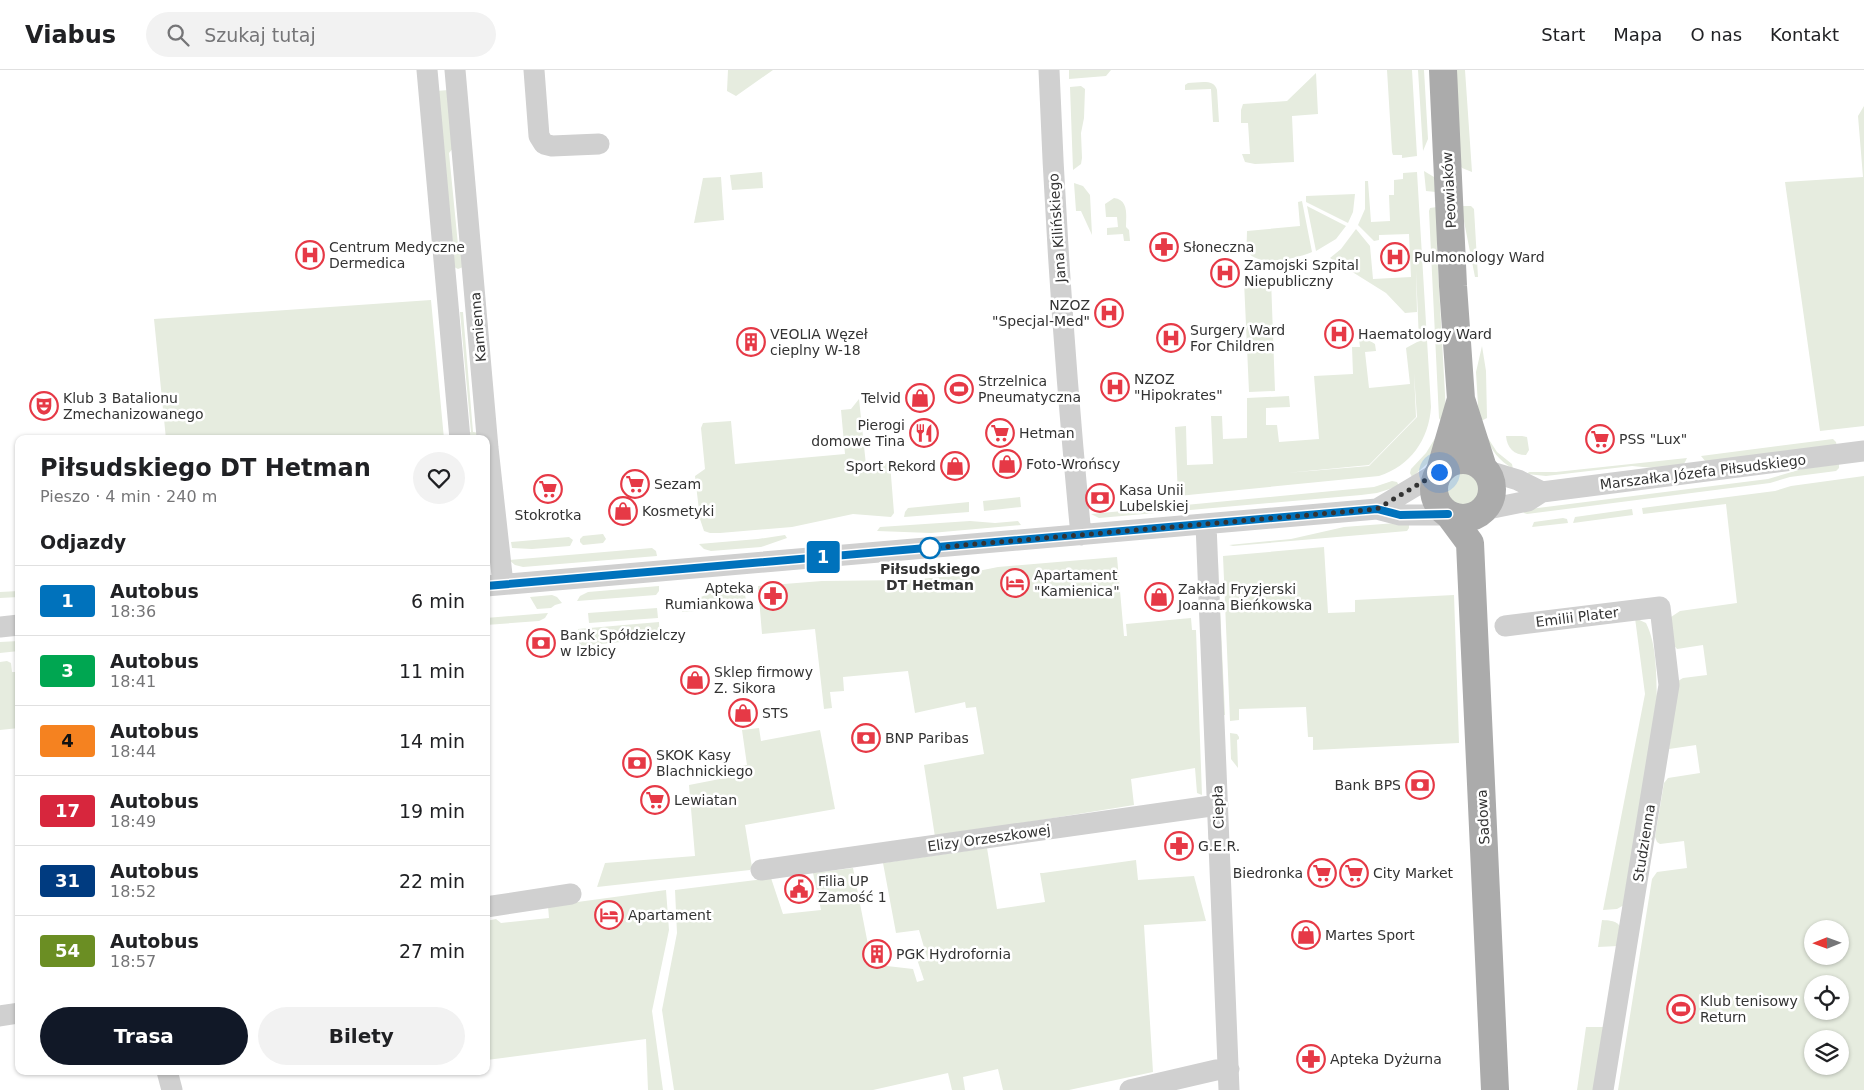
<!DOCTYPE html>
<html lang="pl">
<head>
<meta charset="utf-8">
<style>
  body { margin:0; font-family:"DejaVu Sans",sans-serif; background:#f2f2f2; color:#202124; height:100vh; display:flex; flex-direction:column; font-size:19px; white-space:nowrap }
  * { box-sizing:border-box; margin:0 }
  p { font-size:16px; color:#757577 }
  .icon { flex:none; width:28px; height:28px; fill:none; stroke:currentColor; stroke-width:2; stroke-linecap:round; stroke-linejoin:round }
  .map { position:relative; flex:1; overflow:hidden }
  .side { position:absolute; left:15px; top:365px; width:475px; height:640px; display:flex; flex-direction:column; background:#fff; border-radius:10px; box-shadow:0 1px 4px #0004 }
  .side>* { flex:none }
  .badge { padding:0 10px; border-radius:4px; font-size:18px; line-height:32px }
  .needle { width:32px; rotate:269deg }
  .fabs { position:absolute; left:1804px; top:850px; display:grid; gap:10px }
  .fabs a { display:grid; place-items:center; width:45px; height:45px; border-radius:50%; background:#fff; box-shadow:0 1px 4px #0004; font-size:25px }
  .you { position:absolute; width:25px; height:25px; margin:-12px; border:4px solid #fff; border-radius:50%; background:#1a73e8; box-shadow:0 0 0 8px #1a73e833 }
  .map>.badge { position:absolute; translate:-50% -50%; box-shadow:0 0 0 2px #fff }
  h2 { padding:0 25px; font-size:19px; line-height:45px }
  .round { display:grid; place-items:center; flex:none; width:52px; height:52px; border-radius:26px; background:#f2f2f2 }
  .headline { display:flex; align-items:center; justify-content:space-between; height:85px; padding:0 25px }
  h1 { font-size:24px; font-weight:700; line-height:38px }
  .primary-button { display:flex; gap:10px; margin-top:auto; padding:10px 25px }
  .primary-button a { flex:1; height:58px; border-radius:30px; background:#111827; color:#fff; font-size:20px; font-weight:700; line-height:58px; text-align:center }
  .primary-button a+a { background:#f2f2f2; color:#202124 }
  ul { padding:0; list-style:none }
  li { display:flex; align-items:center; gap:15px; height:70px; padding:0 25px; border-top:1px solid #e0e0e0 }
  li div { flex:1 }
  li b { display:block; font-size:19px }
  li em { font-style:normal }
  li .badge { min-width:55px; font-weight:700; text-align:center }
  header { display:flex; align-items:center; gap:30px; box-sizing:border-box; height:70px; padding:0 25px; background:#fff; border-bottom:1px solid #e0e0e0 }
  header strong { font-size:24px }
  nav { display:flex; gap:28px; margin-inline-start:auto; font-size:18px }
  .search { width:350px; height:45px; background:#f2f2f2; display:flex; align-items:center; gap:12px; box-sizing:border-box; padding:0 18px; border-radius:28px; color:#757577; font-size:19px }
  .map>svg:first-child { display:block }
  .green { fill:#e6ecdf; fill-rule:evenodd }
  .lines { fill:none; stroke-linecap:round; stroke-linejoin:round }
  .minor { stroke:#d0d0d0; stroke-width:21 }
  .major { stroke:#ababab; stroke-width:28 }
  .line-casing { stroke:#fff; stroke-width:11 }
  .line { stroke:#0072bc; stroke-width:8 }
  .walk { stroke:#333; stroke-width:5; stroke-dasharray:0 9 }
  .stop-dot { fill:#fff; stroke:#0072bc; stroke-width:2.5 }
  .labels { text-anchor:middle; stroke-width:5; stroke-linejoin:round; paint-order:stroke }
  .street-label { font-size:14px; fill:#333; stroke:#fff }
  .poi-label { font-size:14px; fill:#333; stroke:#fff; text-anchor:start }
  .stop-label { font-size:14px; font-weight:bold; fill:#333; stroke:#fff }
</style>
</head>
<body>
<header>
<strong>Viabus</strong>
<div class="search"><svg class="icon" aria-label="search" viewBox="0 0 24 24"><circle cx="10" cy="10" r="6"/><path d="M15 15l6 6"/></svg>Szukaj tutaj</div>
<nav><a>Start</a><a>Mapa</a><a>O nas</a><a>Kontakt</a></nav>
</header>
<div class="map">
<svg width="1864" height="1020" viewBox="0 0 1864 1020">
  <rect width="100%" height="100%" fill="#fff"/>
  <!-- green -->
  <path class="green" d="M728,0H773L736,26L727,21Z
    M1069,0H1111L1106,6L1069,9Z
    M1387,0H1402V60V0H1412L1417,86L1402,88V85H1393L1392,82Z
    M1418,0H1424L1428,69L1423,81Z
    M1455,0H1465L1472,102L1462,98L1459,94Z
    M1316,3L1318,44L1292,46L1294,92L1255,94L1245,92L1242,84H1250L1248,53H1241V40L1243,34L1287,31Z
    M1188,13C1198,13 1214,8 1217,20L1219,52H1213L1211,19L1185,20V15Z
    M1081,16L1085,19L1084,48L1081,63L1082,88L1081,94L1073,100L1070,17Z
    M449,20L454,77L449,83L458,175L463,179V197L458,199L454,197L436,21Z
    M1864,36V356L1820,361L1785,112L1863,107L1858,46Z
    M1424,101L1434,107L1436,122L1426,121Z
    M762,102L763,118L732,120L730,105Z
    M1417,102L1431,337C1429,370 1410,396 1379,406L1178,426L1175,357L1186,356L1187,395L1213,394L1211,346H1222L1223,369L1247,368V328L1289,326L1290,337L1266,338V355H1277L1279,372L1319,369L1314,306L1353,304L1352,277H1360L1359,270L1367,269L1375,274L1376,281L1365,282L1369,318L1410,314L1406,278L1419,271L1416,200L1417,242L1405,243L1386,223L1330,188L1341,179L1356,159L1370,176L1373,209L1411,207L1409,164L1379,165V170L1374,171L1358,155L1365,139V111H1368L1371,152L1390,151L1389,125H1394V110L1403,109V103ZM1414,303L1417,347L1369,396L1286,403L1369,395L1416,347Z
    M721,107L724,150L694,153L703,108Z
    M1074,113L1083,116L1090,125L1092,165L1081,141H1076Z
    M1355,124L1353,142L1348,153L1306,132V126Z
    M1114,128C1129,130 1126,145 1126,157L1129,160L1130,171H1124L1123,164L1107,165V158L1118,157L1117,147H1106L1105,134Z
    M1302,131L1312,182C1299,188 1255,198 1248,181C1246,175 1247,167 1247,161L1300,156L1298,132Z
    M1307,136L1346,156L1336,169L1316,181Z
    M1461,136H1471L1474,139L1478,207H1475Z
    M1437,137V181L1446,342L1441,351L1439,348L1429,141L1430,138Z
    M1271,209L1275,321L1249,322L1244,211Z
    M431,230L444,369H166L154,249Z
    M460,242H463L473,362L480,363L475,367H471L466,363L471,362Z
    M1482,276L1486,301L1487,348L1479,352L1476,302Z
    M859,329L866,395L890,393L894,443L891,447L853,444L792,457L720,463H710L704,461L700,449L695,406L705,399L701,358L703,353L731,351L735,394L845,384L841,340L851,339Z
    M1437,365L1435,382L1427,394L1412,407L1410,403L1411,399L1426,383Z
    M1486,365L1497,382L1512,394L1513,399C1499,390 1491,381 1486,365Z
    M1522,366L1527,367L1529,380L1526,385C1514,385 1507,378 1506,366Z
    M1833,369L1836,372L1837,377L1706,392L1701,386Z
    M1687,388L1684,394L1665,399L1632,396L1546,406L1527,404L1529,402H1556Z
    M1839,392V398L1836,401L1790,407L1770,413L1527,444L1524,443L1522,440L1768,409L1812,396Z
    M1447 419a17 17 0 1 1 34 0a17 17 0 1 1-34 0Z
    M1864,406V1020H1618L1652,809L1657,802L1687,798L1684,771L1660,774L1657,772L1655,767L1664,713L1668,708L1700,703L1696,675L1669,679L1678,611L1683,608L1707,605L1703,575L1677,579L1672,573L1671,547L1680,541L1737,533L1726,434L1643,444L1642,438L1775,421L1791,416ZM1812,859H1840V886H1812ZM1812,914H1840V941H1812ZM1812,969H1840V996H1812Z
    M1392,411L1397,412L1399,416L1377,423L1361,425L1099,448L1091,444L1374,417Z
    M1020,427L1021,437L984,441L983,431Z
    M969,432V442L904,447L905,442L908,438Z
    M1632,439L1633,445L1573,453L1575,447Z
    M1563,448L1567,449L1568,453L1532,457L1534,452Z
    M970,451L995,453L1018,451L1021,455L931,463L877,461L880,457Z
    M1409,452V458L1407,461L1233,476L1229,475L1291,469L1344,457Z
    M603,464L606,469L603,473L583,475L580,472V469L583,466Z
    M785,465L787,468L761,477L711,481L704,479L699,474L758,469Z
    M569,467L573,470L570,476L532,479L512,478L511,472Z
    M1324,477L1328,543L1355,542V530L1454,525L1459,673L1313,680V667H1308L1306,637L1239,639V650L1230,651L1223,486Z
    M652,478L656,481L657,486L523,497L515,495L509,490Z
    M1117,487L1124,566H1127L1126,554L1191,548L1192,560H1196L1202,725L1197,723L1195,698L1131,709L1134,735L935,767L924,695L984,684L976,637L966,638L965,632L915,643L908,601L843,607L844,621L830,622L832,638L824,639L815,559L762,564L758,516L822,511L909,510L953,506L998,497Z
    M1218,491L1225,645H1221Z
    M659,516V521L656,525L577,531L580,526L588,522Z
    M744,518L747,537L682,542V534L722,519Z
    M19,521V527L0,528V522Z
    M552,525L557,527L562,533L555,535L551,538L537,539L530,527Z
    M657,538L658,548L589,553L588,543Z
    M548,543L545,548L539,551L486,555V548Z
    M1635,548L1646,553C1657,575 1656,604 1657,628L1624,835L1617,839L1603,840L1645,624Z
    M659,552L660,571H653L652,569L590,575V584L585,583L579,576L578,559Z
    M19,571V581L0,583V572Z
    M7,591L11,593L12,602H19V658L0,660V592Z
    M759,658L761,671L820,660L835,739L745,755L752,797L750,800L597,817L605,793L695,786L689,715L725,708L724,699L747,695L742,660Z
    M1230,663L1237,664L1239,667V669L1237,670L1238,698L1231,689Z
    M987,778L997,839L1045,832L1040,803H1043L1136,790L1138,810L1194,806L1206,851L1144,855L1153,1002L1069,1020H1003L998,999L963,1007L965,1020H952L948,1003L873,1020H674L662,940L677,863L675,820L771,808L783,844L821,840L813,803L853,798L872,895L886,892L887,896L913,899L917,912L924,910L917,889L928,891L919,860L896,863L883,793Z
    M666,820L669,860L652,941L663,1020H648L646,969L487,990L486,851L496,849L501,853L549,848L548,836Z
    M1602,850C1625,851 1621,858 1618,876L1598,877Z
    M1586,957H1604L1595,1020H1577Z"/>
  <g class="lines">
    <!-- minor -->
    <path class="minor" d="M427,0L460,369
      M455,0L488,378L503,514
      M534,0L539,66L544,74L552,76L599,74
      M1049,0C1055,155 1066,311 1081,465
      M1485,400L1518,410L1542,422
      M1377,439L1439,402
      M1483,440L1528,431L1542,422L1864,381
      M1206,454L1229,1020
      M486,516L1377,439L1400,445H1448
      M1505,556L1660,537L1669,615L1603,1020
      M0,557L19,555
      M761,800L1218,735
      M486,837L571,824
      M0,946L19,943
      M167,1001L172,1020
      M1130,1020L1216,1000L1229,999"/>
    <!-- major -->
    <path class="major" d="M1443,0L1453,216L1461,329L1483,398
      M1434 419a29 29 0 1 1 58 0a29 29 0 1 1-58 0Z
      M1440,401L1461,329
      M1450,446L1470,473L1495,1020"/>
  </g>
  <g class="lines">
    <defs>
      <path id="line" d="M486,516L1377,439L1400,445L1448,444"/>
    </defs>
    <!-- line casing -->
    <use href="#line" class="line-casing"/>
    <!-- line -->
    <use href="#line" class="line"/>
    <!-- walk -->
    <path class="walk" d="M930,478L1377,439L1439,402"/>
  </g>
  <!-- icons -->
  <defs>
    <symbol id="pharmacy-ring" viewBox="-11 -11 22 22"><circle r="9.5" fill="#fff" stroke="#e63946" stroke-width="1.5"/><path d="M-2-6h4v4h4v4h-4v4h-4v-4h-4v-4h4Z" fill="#e63946"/></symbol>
    <symbol id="hospital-ring" viewBox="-11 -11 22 22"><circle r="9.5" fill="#fff" stroke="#e63946" stroke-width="1.5"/><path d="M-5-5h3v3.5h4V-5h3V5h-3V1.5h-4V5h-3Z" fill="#e63946"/></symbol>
    <symbol id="building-ring" viewBox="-11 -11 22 22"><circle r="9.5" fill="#fff" stroke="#e63946" stroke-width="1.5"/><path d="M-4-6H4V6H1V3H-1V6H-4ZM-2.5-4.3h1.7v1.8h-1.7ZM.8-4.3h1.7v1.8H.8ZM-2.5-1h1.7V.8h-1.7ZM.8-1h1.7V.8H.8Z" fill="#e63946"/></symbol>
    <symbol id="stadium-ring" viewBox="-11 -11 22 22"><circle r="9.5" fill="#fff" stroke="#e63946" stroke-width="1.5"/><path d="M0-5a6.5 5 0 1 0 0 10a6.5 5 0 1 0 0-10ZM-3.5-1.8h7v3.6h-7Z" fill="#e63946"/></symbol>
    <symbol id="shop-ring" viewBox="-11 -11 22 22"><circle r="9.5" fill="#fff" stroke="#e63946" stroke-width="1.5"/><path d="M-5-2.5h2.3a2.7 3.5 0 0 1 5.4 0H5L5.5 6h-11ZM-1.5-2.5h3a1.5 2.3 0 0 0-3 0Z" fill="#e63946"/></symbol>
    <symbol id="theatre-ring" viewBox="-11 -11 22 22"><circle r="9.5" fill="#fff" stroke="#e63946" stroke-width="1.5"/><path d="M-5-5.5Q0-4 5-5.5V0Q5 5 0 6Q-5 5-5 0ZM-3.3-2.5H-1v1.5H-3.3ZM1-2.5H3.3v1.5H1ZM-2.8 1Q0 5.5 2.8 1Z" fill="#e63946"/></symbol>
    <symbol id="restaurant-ring" viewBox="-11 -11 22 22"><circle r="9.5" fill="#fff" stroke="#e63946" stroke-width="1.5"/><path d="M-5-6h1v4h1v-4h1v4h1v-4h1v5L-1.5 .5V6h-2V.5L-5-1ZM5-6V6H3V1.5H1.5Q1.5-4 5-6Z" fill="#e63946"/></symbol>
    <symbol id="supermarket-ring" viewBox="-11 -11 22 22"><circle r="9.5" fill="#fff" stroke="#e63946" stroke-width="1.5"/><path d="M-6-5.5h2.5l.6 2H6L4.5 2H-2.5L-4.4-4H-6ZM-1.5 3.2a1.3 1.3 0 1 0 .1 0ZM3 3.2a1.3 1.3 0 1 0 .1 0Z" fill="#e63946"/></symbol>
    <symbol id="bank-ring" viewBox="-11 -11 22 22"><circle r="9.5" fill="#fff" stroke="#e63946" stroke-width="1.5"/><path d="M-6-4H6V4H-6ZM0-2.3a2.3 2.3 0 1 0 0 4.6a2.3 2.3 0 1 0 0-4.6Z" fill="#e63946"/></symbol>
    <symbol id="hotel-ring" viewBox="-11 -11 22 22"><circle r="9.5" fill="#fff" stroke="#e63946" stroke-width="1.5"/><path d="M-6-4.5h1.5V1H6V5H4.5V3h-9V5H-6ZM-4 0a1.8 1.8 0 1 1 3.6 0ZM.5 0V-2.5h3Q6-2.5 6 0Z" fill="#e63946"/></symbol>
    <symbol id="civic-ring" viewBox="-11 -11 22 22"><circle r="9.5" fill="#fff" stroke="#e63946" stroke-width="1.5"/><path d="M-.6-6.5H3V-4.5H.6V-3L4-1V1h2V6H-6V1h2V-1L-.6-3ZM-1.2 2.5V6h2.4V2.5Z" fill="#e63946"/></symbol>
  </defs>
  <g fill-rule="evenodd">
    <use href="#pharmacy-ring" x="1148" y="161" width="32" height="32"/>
    <use href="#hospital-ring" x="294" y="169" width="32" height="32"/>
    <use href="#hospital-ring" x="1379" y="171" width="32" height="32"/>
    <use href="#hospital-ring" x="1209" y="187" width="32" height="32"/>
    <use href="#hospital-ring" x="1093" y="227" width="32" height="32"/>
    <use href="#hospital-ring" x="1323" y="248" width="32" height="32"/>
    <use href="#hospital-ring" x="1155" y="252" width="32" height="32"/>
    <use href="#building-ring" x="735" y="256" width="32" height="32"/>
    <use href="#hospital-ring" x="1099" y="301" width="32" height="32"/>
    <use href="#stadium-ring" x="943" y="303" width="32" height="32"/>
    <use href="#shop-ring" x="904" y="312" width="32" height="32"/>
    <use href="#theatre-ring" x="28" y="320" width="32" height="32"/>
    <use href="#restaurant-ring" x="908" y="347" width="32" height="32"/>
    <use href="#supermarket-ring" x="984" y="347" width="32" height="32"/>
    <use href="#supermarket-ring" x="1584" y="353" width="32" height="32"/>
    <use href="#shop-ring" x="991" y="378" width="32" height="32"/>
    <use href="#shop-ring" x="939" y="380" width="32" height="32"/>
    <use href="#supermarket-ring" x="619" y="398" width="32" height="32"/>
    <use href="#supermarket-ring" x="532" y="403" width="32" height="32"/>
    <use href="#bank-ring" x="1084" y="412" width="32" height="32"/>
    <use href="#shop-ring" x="607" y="425" width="32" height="32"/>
    <use href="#hotel-ring" x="999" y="497" width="32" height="32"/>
    <use href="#pharmacy-ring" x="757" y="510" width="32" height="32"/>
    <use href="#shop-ring" x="1143" y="511" width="32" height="32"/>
    <use href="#bank-ring" x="525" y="557" width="32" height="32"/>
    <use href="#shop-ring" x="679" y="594" width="32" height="32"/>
    <use href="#shop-ring" x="727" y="627" width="32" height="32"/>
    <use href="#bank-ring" x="850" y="652" width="32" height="32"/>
    <use href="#bank-ring" x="621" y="677" width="32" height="32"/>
    <use href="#bank-ring" x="1404" y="699" width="32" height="32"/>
    <use href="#supermarket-ring" x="639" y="714" width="32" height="32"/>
    <use href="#pharmacy-ring" x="1163" y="760" width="32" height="32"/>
    <use href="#supermarket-ring" x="1306" y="787" width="32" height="32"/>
    <use href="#supermarket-ring" x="1338" y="787" width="32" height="32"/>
    <use href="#civic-ring" x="783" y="803" width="32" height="32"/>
    <use href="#hotel-ring" x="593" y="829" width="32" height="32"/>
    <use href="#shop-ring" x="1290" y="849" width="32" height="32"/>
    <use href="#building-ring" x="861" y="868" width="32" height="32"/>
    <use href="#stadium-ring" x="1665" y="923" width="32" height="32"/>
    <use href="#pharmacy-ring" x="1295" y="973" width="32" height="32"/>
  </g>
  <!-- markers -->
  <circle class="stop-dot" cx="930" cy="478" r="10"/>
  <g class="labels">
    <!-- street labels -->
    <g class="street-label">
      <text transform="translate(1449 120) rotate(-93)" y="5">Peowiaków</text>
      <text transform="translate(1057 158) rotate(-94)" y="5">Jana Kilińskiego</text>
      <text transform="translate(478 257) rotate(-95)" y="5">Kamienna</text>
      <text transform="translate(1703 402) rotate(-7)" y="5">Marszałka Józefa Piłsudskiego</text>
      <text transform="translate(1577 547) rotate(-7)" y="5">Emilii Plater</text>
      <text transform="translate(1218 737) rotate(-92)" y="5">Ciepła</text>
      <text transform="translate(1483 747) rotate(-93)" y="5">Sadowa</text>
      <text transform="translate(989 768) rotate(-8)" y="5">Elizy Orzeszkowej</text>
      <text transform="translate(1644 773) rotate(-81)" y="5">Studzienna</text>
    </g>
    <!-- poi labels -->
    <g class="poi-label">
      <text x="329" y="182">Centrum Medyczne<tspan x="329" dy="16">Dermedica</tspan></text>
      <text x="1183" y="182">Słoneczna</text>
      <text x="1414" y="192">Pulmonology Ward</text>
      <text x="1244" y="200">Zamojski Szpital<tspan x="1244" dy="16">Niepubliczny</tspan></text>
      <text x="1090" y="240" text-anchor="end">NZOZ<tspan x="1090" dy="16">"Specjal-Med"</tspan></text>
      <text x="1190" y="265">Surgery Ward<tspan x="1190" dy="16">For Children</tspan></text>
      <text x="770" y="269">VEOLIA Węzeł<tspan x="770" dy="16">cieplny W-18</tspan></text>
      <text x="1358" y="269">Haematology Ward</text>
      <text x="1134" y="314">NZOZ<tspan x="1134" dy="16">"Hipokrates"</tspan></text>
      <text x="978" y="316">Strzelnica<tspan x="978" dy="16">Pneumatyczna</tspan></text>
      <text x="63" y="333">Klub 3 Batalionu<tspan x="63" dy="16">Zmechanizowanego</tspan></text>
      <text x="901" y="333" text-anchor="end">Telvid</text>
      <text x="905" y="360" text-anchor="end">Pierogi<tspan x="905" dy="16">domowe Tina</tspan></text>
      <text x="1019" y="368">Hetman</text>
      <text x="1619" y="374">PSS "Lux"</text>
      <text x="1026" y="399">Foto-Wrońscy</text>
      <text x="936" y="401" text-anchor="end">Sport Rekord</text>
      <text x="654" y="419">Sezam</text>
      <text x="1119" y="425">Kasa Unii<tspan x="1119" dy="16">Lubelskiej</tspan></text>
      <text x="642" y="446">Kosmetyki</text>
      <text x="548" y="450" text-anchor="middle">Stokrotka</text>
      <text x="1034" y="510">Apartament<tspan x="1034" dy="16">"Kamienica"</tspan></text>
      <text x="754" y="523" text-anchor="end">Apteka<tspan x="754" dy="16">Rumiankowa</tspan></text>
      <text x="1178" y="524">Zakład Fryzjerski<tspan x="1178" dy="16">Joanna Bieńkowska</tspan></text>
      <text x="560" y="570">Bank Spółdzielczy<tspan x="560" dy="16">w Izbicy</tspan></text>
      <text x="714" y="607">Sklep firmowy<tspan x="714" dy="16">Z. Sikora</tspan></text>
      <text x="762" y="648">STS</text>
      <text x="885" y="673">BNP Paribas</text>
      <text x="656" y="690">SKOK Kasy<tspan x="656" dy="16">Blachnickiego</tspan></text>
      <text x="1401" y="720" text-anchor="end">Bank BPS</text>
      <text x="674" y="735">Lewiatan</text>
      <text x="1198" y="781">G.E.R.</text>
      <text x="1303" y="808" text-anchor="end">Biedronka</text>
      <text x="1373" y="808">City Market</text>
      <text x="818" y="816">Filia UP<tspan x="818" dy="16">Zamość 1</tspan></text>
      <text x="628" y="850">Apartament</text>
      <text x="1325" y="870">Martes Sport</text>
      <text x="896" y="889">PGK Hydrofornia</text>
      <text x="1700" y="936">Klub tenisowy<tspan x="1700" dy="16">Return</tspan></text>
      <text x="1330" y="994">Apteka Dyżurna</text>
    </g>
    <!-- stop labels -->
    <g class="stop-label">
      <text x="930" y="504">Piłsudskiego<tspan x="930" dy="16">DT Hetman</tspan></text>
    </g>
  </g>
</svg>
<div class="fabs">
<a><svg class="needle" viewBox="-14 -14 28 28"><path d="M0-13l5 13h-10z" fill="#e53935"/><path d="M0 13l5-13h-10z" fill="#757577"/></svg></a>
<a><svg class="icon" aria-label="locate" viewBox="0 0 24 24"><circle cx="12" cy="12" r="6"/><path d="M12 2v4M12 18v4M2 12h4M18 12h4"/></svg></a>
<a><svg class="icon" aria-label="layers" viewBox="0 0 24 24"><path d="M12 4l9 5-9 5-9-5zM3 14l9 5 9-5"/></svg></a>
</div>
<div class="you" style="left:1439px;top:402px"></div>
<b class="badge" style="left:823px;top:487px;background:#0072bc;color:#fff">1</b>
<section class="side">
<div class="headline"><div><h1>Piłsudskiego DT Hetman</h1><p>Pieszo · 4 min · 240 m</p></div><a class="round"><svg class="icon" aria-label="heart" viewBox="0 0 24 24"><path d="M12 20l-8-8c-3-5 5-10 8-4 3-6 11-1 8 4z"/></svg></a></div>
<h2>Odjazdy</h2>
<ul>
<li><span class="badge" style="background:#0072bc;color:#fff">1</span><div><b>Autobus</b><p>18:36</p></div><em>6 min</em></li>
<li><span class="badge" style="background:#00a651;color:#fff">3</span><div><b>Autobus</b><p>18:41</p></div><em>11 min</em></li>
<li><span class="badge" style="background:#f58220;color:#111">4</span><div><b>Autobus</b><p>18:44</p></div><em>14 min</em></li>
<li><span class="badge" style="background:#d7263d;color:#fff">17</span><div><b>Autobus</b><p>18:49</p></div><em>19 min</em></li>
<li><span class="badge" style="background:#003b80;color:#fff">31</span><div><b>Autobus</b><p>18:52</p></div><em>22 min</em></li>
<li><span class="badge" style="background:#6b8e23;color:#fff">54</span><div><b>Autobus</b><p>18:57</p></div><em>27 min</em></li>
</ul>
<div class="primary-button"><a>Trasa</a><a>Bilety</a></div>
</section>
</div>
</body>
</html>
